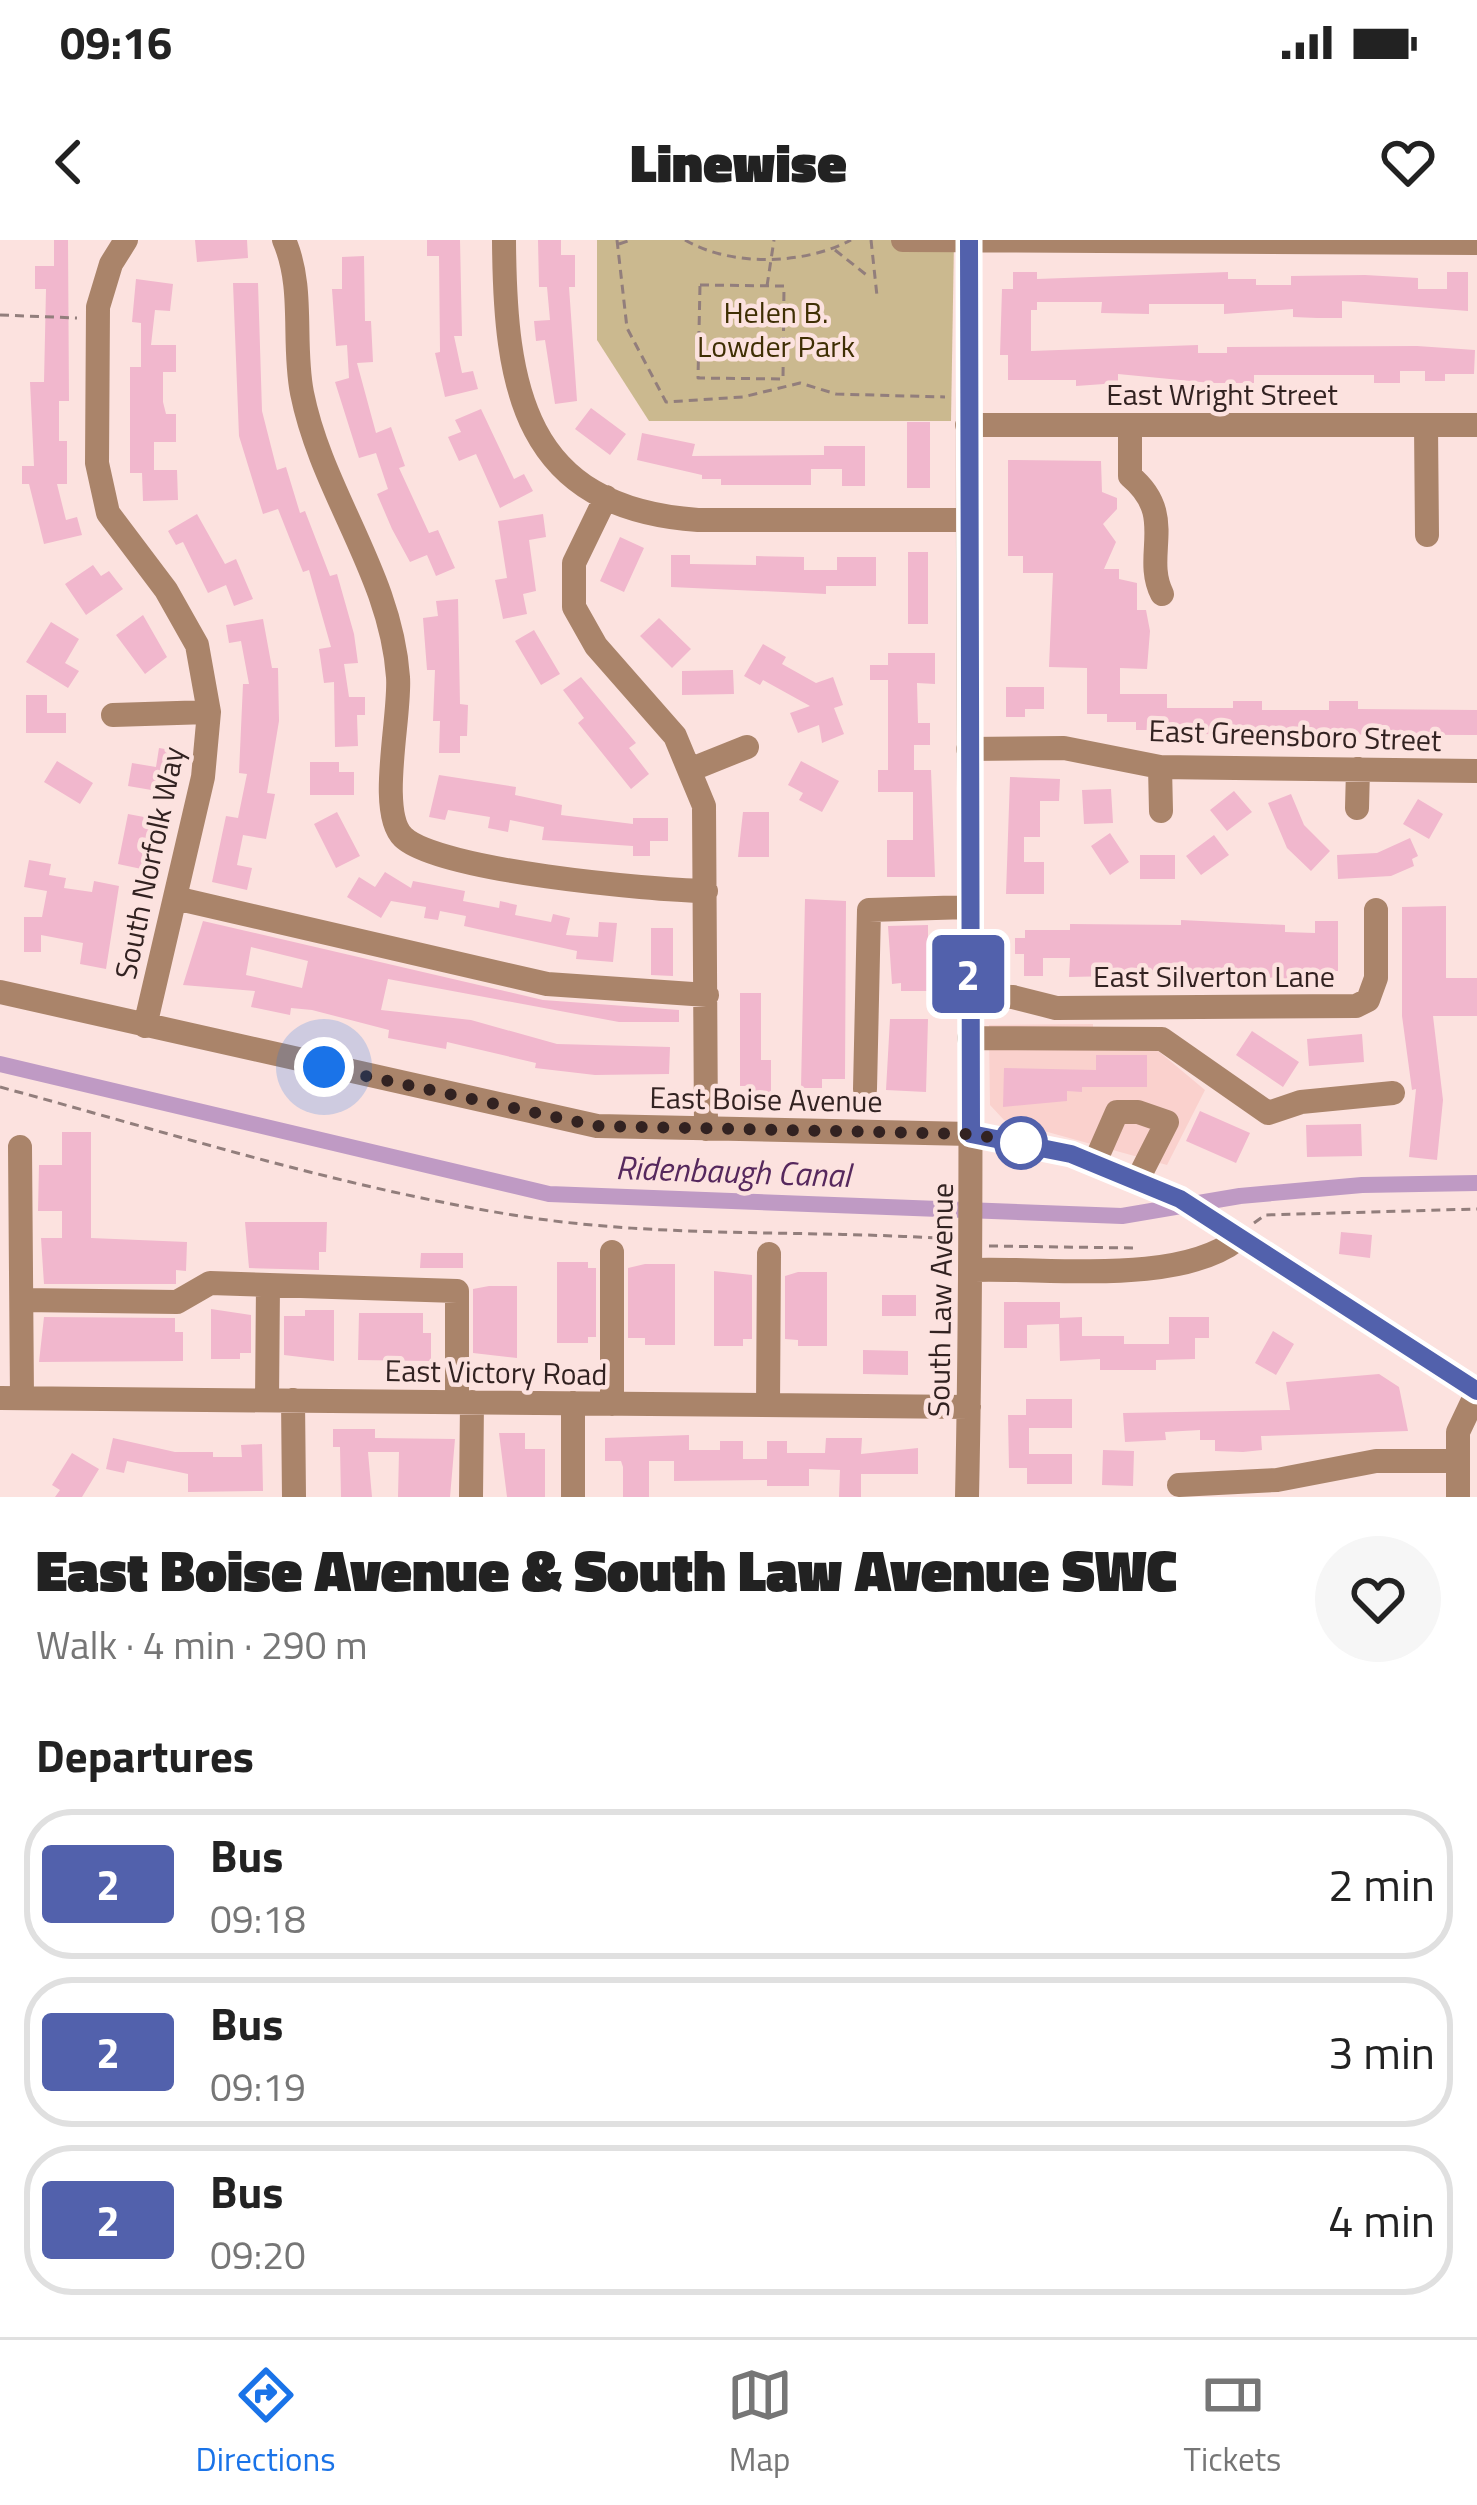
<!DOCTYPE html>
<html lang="en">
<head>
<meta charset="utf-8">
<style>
  body { margin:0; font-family:"Titillium Web",sans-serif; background:#f6f6f6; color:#222; height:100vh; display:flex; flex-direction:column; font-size:45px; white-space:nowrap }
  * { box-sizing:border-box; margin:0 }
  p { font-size:39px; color:#767676 }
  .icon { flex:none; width:66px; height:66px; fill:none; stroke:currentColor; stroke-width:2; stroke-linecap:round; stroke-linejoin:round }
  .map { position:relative; height:1257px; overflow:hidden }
  .side { display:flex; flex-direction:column; background:#fff; flex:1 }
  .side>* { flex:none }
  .badge { padding:0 24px; border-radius:9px; font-size:42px; line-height:78px }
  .you { position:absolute; width:60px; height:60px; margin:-30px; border:9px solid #fff; border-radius:50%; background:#1a73e8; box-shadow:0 0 0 18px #1a73e833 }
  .map>.badge { position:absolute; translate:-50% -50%; box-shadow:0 0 0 6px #fff }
  h2 { padding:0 36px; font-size:45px; line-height:108px }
  .round { display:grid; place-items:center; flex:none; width:126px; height:126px; border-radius:63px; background:#f6f6f6 }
  .headline { display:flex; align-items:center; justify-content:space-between; height:204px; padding:0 36px }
  h1 { font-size:57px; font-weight:800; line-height:90px }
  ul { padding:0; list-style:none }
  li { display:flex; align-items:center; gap:36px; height:150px; margin:0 24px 18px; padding:0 12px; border:6px solid #e0e0e0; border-radius:48px }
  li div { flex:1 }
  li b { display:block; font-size:45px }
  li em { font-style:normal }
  li .badge { min-width:132px; font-weight:700; text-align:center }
  .status { display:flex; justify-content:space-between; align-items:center; height:84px; padding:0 60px; background:#fff; direction:ltr }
  .status svg { height:33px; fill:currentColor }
  header { display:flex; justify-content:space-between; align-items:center; height:156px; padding:0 36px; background:#fff; font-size:54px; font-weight:800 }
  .tab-bar { display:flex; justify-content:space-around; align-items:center; height:168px; border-top:3px solid #e0e0e0; background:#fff; font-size:33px; color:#767676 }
  .tab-bar a { display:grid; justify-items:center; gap:6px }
  .tab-bar .active { color:#1a73e8 }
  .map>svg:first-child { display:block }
  .built { fill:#fad1cd }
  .green { fill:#cbb98f }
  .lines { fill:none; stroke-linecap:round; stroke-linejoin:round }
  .canal { stroke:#bf9ac4; stroke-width:16 }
  .building { fill:#f1b7cd; fill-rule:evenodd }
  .path { stroke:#927e7c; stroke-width:3; stroke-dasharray:9 6; stroke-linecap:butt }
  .minor { stroke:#aa846a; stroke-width:24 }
  .line-casing { stroke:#fff; stroke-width:27 }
  .line { stroke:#5261ac; stroke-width:18 }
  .walk { stroke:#322221; stroke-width:12; stroke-dasharray:0 21.6 }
  .stop-dot { fill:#fff; stroke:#5261ac; stroke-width:6 }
  .labels { text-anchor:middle; stroke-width:9; stroke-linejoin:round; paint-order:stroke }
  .park-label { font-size:30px; fill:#3f2f04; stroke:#fce2df }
  .street-label { font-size:30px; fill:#322221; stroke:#fce2df }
  .water-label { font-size:33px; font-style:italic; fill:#56285d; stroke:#fce2df }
</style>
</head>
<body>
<div class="status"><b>09:16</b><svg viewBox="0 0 49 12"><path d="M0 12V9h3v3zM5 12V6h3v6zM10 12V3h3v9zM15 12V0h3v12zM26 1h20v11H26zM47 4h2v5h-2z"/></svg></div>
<header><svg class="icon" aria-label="back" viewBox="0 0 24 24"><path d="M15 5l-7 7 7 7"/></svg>Linewise<svg class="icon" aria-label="heart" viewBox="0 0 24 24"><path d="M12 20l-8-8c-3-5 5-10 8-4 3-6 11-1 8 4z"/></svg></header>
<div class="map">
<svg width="1477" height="1257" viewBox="0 0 1477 1257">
  <rect width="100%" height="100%" fill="#fce2df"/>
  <!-- built -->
  <path class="built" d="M1093,784V809L1157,810L1205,850L1167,925L1004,880L990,865L989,785Z"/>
  <!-- green -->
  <path class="green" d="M597,0H954L951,181H649L597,100Z"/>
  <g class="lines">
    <!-- canal -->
    <path class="canal" d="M0,824L549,954L1122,976L1240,956L1362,945L1477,943"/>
  </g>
  <!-- building -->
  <path class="building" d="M54,0H68L69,161H59V201H67V244H57L66,280L77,277L82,295L44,304L29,244H22V226H34L30,142H44L46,49H35V26H54Z
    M195,0H247L248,18L197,22Z
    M427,0H460L462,96H454L462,133L473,131L478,149L445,157L435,113L440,112L439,16H427Z
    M538,0H561V15H575V47H569L577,161L555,164L545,100L536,101L534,81L550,80L547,47H539Z
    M364,16L365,81H371L373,122L357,123L376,193L391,187L405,226L399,228L429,293L438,290L455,328L436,336L427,315L410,322L392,289L377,254L388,249L376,213L359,218L335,142L349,138L347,105L336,106L332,49H342V17Z
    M1013,32H1037V39L1228,32V39H1256V45H1291V36L1365,35L1418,38V49H1447V32H1468V71L1342,61V78H1317L1293,77V69L1224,74V64H1149V74L1101,73L1102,62H1037V70H1031V111L1198,105V113H1227V107L1417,106L1475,110L1474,134H1445V141H1425V131H1400V143H1374V135H1254V143H1211L1118,134V143L1076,146V140H1008V115H1000L1002,49H1013Z
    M136,39L173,44L170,71L155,70L151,105H176V132H163V162L166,174H176V202H154V230H177L178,260L143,261L142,233H130V127H141V83L132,82Z
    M233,43H258L262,171L277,230L286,227L300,273L305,271L330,336L337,334L354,394L358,423L344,424L349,457H365V475H357L358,506L335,507L334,442L324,443L319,409L331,407L309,330L303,332L278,269L263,274L239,196Z
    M591,168L626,194L610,215L575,189Z
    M481,169L514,239L524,234L533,251L500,268L476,214L459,221L448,197L461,192L455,180Z
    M907,182H930V248H907Z
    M642,193L695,204L692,216L824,215V206H865V246H842V229H811V245H721V239H702V235L637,220Z
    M1008,220L1101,221L1102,252L1117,258V269L1103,284L1116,302L1104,329H1119V339L1137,343V370H1146L1150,391L1147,429L1120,428V454H1167V468H1233V461H1262V470H1329V461H1358V469L1477,470V495L1177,494V490H1136V482H1107V474H1087V428L1049,427L1053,333H1023V316H1008Z
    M197,274L225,324L236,319L253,359L234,366L226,345L208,353L183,302L176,305L168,291Z
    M543,274L546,297L529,300L536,351L523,354L527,374L503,379L495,340L507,338L498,281Z
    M620,297L644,308L624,352L600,341Z
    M908,312H928V384H908Z
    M671,315H690V324L756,325V316L804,317V330H837V317H876V346H826V354L671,347Z
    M93,325L101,336L109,331L123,349L86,375L65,344Z
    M458,359L460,464L468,465L467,496H460V513H439L440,481H433L435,430H427L423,378L438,376L436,361Z
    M143,375L167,417L145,434L116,395Z
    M659,378L691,409L672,428L640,396Z
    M263,379L272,428H278L279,481L267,553L275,554L266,599L243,595L237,625L252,628L247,650L212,642L226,576L238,578L247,534L239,533L243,444H249L241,401L229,403L226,385Z
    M51,382L79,399L65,423L79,431L68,448L26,422Z
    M534,390L560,434L541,445L515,401Z
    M763,404L786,417L782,424L816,443L833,437L843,465L834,468L844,494L822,503L819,485L798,493L790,473L810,466L763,440L760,445L744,436Z
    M888,413H935V444L917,443L918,483H930V505H914V530H931L935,637H887V600H913V552H878V530H888V440H870V425H888Z
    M733,430L734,454L682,455V431Z
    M581,437L636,503L629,508L649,534L631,549L578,483L584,478L563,450Z
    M1006,447H1044V469H1025V477H1006Z
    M26,455H47V473H66V493H26Z
    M159,508L177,511L169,553L128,546L132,523L156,527Z
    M57,521L93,543L80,564L44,542Z
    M801,521L839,541L822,572L799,560L803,553L788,545Z
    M310,522H339V532H354V555H310Z
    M439,535L516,547L515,555L562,565L561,575L633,584V578H668V601H650V616H633V606L542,600L544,587L510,580L508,592L488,588L490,577L448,570L445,580L429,577Z
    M1010,537L1060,539L1059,561H1040V597H1024V622H1044V654H1006Z
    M1111,549L1113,583L1084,584L1082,550Z
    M1234,551L1252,572L1227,591L1210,570Z
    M1291,554L1304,585L1330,611L1311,631L1287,608L1268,563Z
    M1418,559L1443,574L1429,599L1403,584Z
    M337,572L360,616L336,628L314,584Z
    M743,572H769V617H738Z
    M128,574L160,580L151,631L118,624Z
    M1110,593L1129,622L1110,635L1091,606Z
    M1214,595L1229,615L1201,635L1186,616Z
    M1410,598L1418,616L1412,619L1414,626L1391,636L1338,639L1337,615L1377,613Z
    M1140,615H1175V639H1140Z
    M29,620L51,624L49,635L66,638L64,648L92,652L94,641L119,646L106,729L80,724L83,703L41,695V712H24V677H42L47,651L24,647Z
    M385,632L411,648L413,641L465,651L463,661L499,668L500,661L517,665L515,675L551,682L553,674L570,678L566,695L598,697L599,682L617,683L613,722L576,719L577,711L464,686L466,676L440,671L438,680L424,678L426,667L391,661L381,678L347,657L359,637L375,647Z
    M805,659L846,661L845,839H822V848H801Z
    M1446,666V738H1477V776H1433L1443,860L1437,920L1409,917L1416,849L1412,850L1402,776V667Z
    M1181,680L1285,685V692L1315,693V681H1338V731H1317L1316,740L1204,734L1069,737L1070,718H1043V736H1024V714H1015V698H1025V690H1070V684L1181,685Z
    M203,681L543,760L679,770V782H619L388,739L381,770L471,780L557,804L670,807L669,834L595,835L535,828L536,823L447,802L446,809L388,798L389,790L312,770L291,768L290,775L251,767L255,751L183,745ZM251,707L308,721L302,748L246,735Z
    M928,685V751H901V743L892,744L888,686Z
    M651,688H673V736L651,735Z
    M740,753H761V820H771V857H750V846H740Z
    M890,779H928L926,852L886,850Z
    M1252,791L1299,822L1283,847L1236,815Z
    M1362,794L1364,822L1309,826L1307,799Z
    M1096,815H1147V847H1082V852L1067,851V861L1003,867L1004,828L1096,830Z
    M1200,871L1250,893L1236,923L1186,901Z
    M1361,884L1362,916L1307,917L1306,885Z
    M62,892H91V998L187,1002L186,1031L176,1030V1044H44L41,998H62V971H38L39,925H62Z
    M245,982H327L326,1012H319V1030L249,1028Z
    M1341,992L1372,995L1370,1018L1339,1014Z
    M421,1013H463V1028H420Z
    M557,1022H588V1028H596V1097H588V1103H557Z
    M645,1024H675V1105H645V1098H628V1028Z
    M714,1031L752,1035V1099H743V1106H714Z
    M798,1032H827V1106H798V1100L785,1099V1036Z
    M489,1046H517V1118L473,1113V1049Z
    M882,1055H916V1076H882Z
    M1004,1062H1060V1078L1082,1077V1096H1124V1104H1169V1077H1209V1098H1195V1119L1156,1120V1130H1100V1119L1060,1121L1059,1084L1027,1085V1108H1004Z
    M211,1069L251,1075V1113H240V1119H211Z
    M305,1070H334V1121L284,1115V1076H305Z
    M359,1073H423V1093H431V1121L358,1120Z
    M44,1077L175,1078V1092H183V1121L39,1122Z
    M1273,1091L1294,1104L1276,1135L1255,1123Z
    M863,1110L908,1111V1135L863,1134Z
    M1379,1134L1399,1147L1408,1191L1261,1196L1262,1210L1243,1212L1215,1211V1200H1200V1190L1165,1192L1166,1200L1125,1202L1123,1173L1290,1170L1286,1142Z
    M1026,1159H1072V1188H1029V1214H1072V1244H1027V1228H1009L1008,1175H1026Z
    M333,1189H375V1198L455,1199L450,1257H398L399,1212H368L372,1257H341L340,1207H333Z
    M499,1193H525V1209H545V1257H507Z
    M689,1195V1210H720V1201H743V1219H767V1201H787V1213H825L826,1198H862L861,1214L918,1208V1234H861V1257H839L840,1230L809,1229V1246H767V1240L674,1241V1221H649V1257H623V1227L621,1221H605V1198Z
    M113,1198L175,1212H213V1217H242L241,1205L262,1204L263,1251L188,1252V1234L127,1221L124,1233L106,1229Z
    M1103,1210L1134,1211L1133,1246L1102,1245Z
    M72,1213L99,1229L82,1257H55L60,1250L52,1245Z"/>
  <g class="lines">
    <!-- path -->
    <path class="path" d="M617,0L627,88L666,162L743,157L800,143L836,154L945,157
      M685,0C731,27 804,25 851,0
      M871,0L877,56
      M619,4L631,0
      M835,10L869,37
      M700,45L784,46L783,139L698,138Z
      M767,46L774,0
      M0,75L77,78
      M0,847C170,893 339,947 513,975C658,999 805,989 951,999
      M1254,983L1265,975L1477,969
      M989,1006L1136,1008"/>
    <!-- minor -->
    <path class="minor" d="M126,0L111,24L98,67L97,223L108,273L166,350L197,405L209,472L203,537L145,786
      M284,0C305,48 292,102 302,153C322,253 391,334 398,437C401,475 377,572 403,597C438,631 651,650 706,651
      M504,0C505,146 522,268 698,280H968
      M903,0L1477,3
      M967,185H1477
      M1130,185V236C1178,276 1142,314 1162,354
      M1426,185L1427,295
      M606,257L574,323V367L596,406L675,496L704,566L706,889
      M113,475L209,472
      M968,509L1064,508L1160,527L1477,531
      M1160,527L1161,571
      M692,529L747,507
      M1357,568L1358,529
      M175,658L547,744L707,755
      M0,752L597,886L971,894L1071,914L1180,960L1477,1152
      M968,756L1013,757L1056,768L1356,766L1368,760L1376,738V670
      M969,798L1162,799L1268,873L1301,862L1393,853
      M865,849L869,670L969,667
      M20,907L22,1158
      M1095,922L1117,872H1138L1167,882L1138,939
      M612,1012V1164
      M971,1030C1047,1027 1178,1046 1238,999
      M22,1060L177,1062L210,1043L457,1051V1162
      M0,1158L969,1167
      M267,1160L268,1045
      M293,1160L294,1257
      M768,1165L769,1014
      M1179,1245L1277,1240L1376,1221H1458
      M471,1257L472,1162
      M573,1257V1163
      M967,1257C976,838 964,419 969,0
      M1458,1257V1192L1477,1152"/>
  </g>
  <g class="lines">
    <defs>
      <path id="line" d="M969,0L971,894L1071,914L1180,959L1477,1151"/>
    </defs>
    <!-- line casing -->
    <use href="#line" class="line-casing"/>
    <!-- line -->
    <use href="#line" class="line"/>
    <!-- walk -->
    <path class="walk" d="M324,827L597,886L971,894L1021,903"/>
  </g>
  <!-- markers -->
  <circle class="stop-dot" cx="1021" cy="903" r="24"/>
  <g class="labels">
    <!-- park labels -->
    <g class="park-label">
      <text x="776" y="83">Helen B.<tspan x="776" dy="34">Lowder Park</tspan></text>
    </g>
    <!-- street labels -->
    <g class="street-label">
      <text x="1222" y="165">East Wright Street</text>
      <text transform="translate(1295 496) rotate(2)" y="10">East Greensboro Street</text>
      <text transform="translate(150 623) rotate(-78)" y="10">South Norfolk Way</text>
      <text x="1214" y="747">East Silverton Lane</text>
      <text transform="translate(766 860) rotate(1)" y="10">East Boise Avenue</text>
      <text transform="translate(941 1060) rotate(-89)" y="10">South Law Avenue</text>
      <text transform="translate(496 1133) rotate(1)" y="10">East Victory Road</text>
    </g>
    <!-- water labels -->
    <g class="water-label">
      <text transform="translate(733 931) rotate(2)" y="12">Ridenbaugh Canal</text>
    </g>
  </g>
</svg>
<div class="you" style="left:324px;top:827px"></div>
<b class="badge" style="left:968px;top:734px;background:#5261ac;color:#fff">2</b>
</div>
<section class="side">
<div class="headline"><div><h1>East Boise Avenue &amp; South Law Avenue SWC</h1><p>Walk · 4 min · 290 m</p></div><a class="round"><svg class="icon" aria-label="heart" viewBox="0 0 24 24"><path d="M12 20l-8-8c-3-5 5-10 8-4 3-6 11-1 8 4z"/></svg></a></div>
<h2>Departures</h2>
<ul>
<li><span class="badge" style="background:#5261ac;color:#fff">2</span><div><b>Bus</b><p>09:18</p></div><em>2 min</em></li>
<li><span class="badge" style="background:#5261ac;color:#fff">2</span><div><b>Bus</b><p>09:19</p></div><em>3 min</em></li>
<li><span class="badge" style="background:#5261ac;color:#fff">2</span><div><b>Bus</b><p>09:20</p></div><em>4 min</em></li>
</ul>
</section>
<nav class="tab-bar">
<a class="active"><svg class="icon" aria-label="directions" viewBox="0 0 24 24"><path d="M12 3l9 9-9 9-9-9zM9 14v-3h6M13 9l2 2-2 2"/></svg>Directions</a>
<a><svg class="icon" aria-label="map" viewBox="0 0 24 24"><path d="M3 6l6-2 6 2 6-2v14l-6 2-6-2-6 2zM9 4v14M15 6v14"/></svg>Map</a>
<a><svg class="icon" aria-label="tickets" viewBox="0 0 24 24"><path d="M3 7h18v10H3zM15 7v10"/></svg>Tickets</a>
</nav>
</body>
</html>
